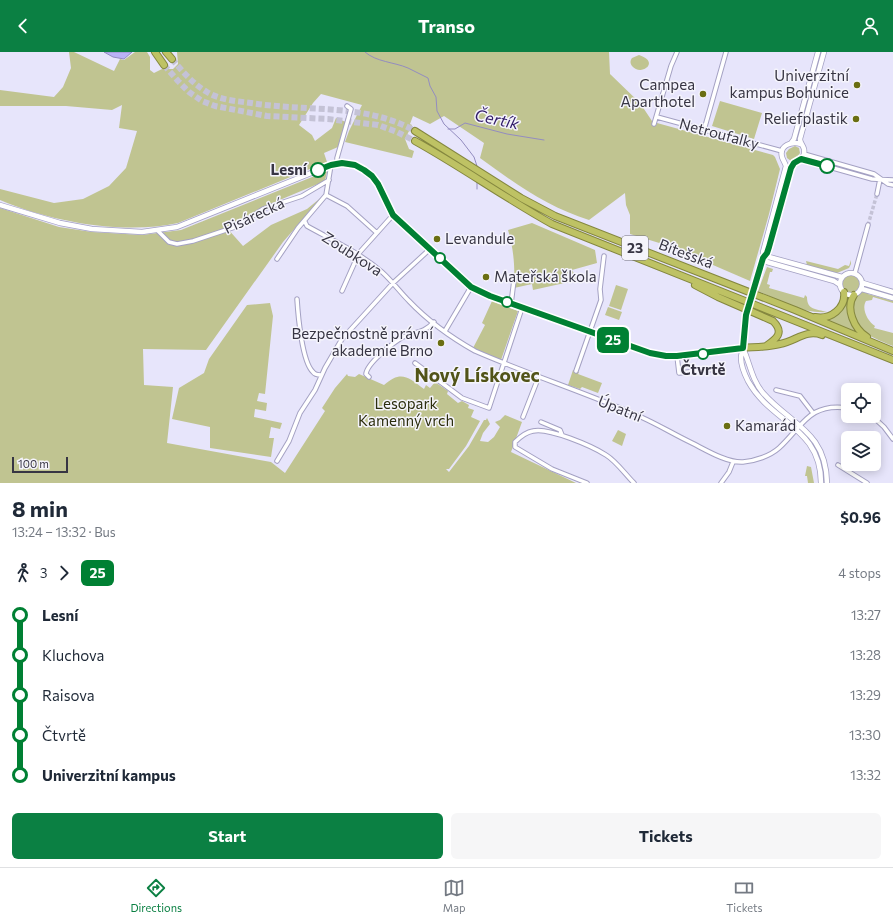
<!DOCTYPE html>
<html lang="en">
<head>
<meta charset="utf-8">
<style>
  body { margin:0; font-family:Commissioner,sans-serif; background:#f6f6f7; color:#1f2937; height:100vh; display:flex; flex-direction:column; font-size:15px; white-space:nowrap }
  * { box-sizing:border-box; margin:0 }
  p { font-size:13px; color:#747a83 }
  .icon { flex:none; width:22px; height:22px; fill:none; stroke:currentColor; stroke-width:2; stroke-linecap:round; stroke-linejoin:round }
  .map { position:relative; height:431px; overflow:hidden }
  .sheet { display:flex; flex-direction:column; background:#fff; flex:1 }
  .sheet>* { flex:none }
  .badge { padding:0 8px; border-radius:6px; font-size:14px; line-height:26px }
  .tools { position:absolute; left:841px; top:331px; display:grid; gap:8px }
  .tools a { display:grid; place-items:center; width:40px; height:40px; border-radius:6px; background:#fff; box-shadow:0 2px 10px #0003; font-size:20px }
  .scale { position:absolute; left:12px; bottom:10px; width:56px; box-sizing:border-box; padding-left:4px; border:2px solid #373543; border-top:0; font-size:11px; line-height:14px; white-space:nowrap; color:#373543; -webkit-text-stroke:3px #f5f4fc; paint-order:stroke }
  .map>.badge { position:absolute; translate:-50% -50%; box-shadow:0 0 0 2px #fff }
  .legs { display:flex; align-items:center; gap:6px; height:44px; padding:0 12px; font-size:13px }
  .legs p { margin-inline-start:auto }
  .overview { display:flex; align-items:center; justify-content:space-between; height:68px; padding:0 12px }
  h1 { font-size:22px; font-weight:700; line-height:30px }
  .cta { display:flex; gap:8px; margin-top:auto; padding:8px 12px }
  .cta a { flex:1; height:46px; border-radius:6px; background:#0b8043; color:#fff; font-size:16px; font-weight:700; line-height:46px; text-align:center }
  .cta a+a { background:#f6f6f7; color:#1f2937 }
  ul { padding:0 12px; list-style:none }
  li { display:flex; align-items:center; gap:14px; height:40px; font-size:15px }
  li i { display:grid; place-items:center; width:6px; height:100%; margin:0 5px; background:currentColor }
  li i::after { content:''; width:10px; height:10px; margin:-5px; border:3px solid; border-radius:50%; background:#fff }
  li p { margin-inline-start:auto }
  li:first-child i { background:linear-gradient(#0000 50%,currentColor 0) }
  li:last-child i { background:linear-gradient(currentColor 50%,#0000 0) }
  header { display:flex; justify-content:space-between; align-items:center; height:52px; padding:0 12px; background:#0b8043; color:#fff; font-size:18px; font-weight:700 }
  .menu { display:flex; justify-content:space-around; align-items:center; height:56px; border-top:1px solid #e0e1e3; background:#fff; font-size:11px; color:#747a83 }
  .menu a { display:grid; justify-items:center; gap:2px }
  .menu .selected { color:#0b8043 }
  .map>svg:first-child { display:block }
  .green { fill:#c0c491 }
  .water { fill:#bab2f6; stroke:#938cc0 }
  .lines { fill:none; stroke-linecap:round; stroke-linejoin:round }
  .stream { stroke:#938cc0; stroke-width:1 }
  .minor-tunnel { stroke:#c4c2d6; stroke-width:3.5; stroke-dasharray:3.5 2; stroke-linecap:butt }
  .trunk-tunnel { stroke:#c4c2d6; stroke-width:6; stroke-dasharray:6 3; stroke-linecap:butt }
  .minor-casing { stroke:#a4a1c3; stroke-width:5.5 }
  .tertiary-casing { stroke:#a4a1c3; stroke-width:6 }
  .trunk-casing { stroke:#84873f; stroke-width:8 }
  .minor { stroke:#fff; stroke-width:3.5 }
  .tertiary { stroke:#fff; stroke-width:4.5 }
  .trunk { stroke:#bec264; stroke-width:6 }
  .tertiary-bridge-casing { stroke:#a4a1c3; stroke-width:6; stroke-linecap:butt }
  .tertiary-bridge { stroke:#fff; stroke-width:4.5 }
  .line-1-casing { stroke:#fff; stroke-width:9 }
  .line-1 { stroke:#008033; stroke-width:6 }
  .poi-dot { fill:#6a6e11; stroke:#f5f4fc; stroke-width:1.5 }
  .stop-1-dot { fill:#fff; stroke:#008033; stroke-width:2 }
  .labels { text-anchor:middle; stroke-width:3; stroke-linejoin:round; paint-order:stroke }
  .shield { fill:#f5f4fc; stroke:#706e7a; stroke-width:1 }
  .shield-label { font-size:14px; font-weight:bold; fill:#373543 }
  .poi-label { font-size:15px; fill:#373543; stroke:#f5f4fc; text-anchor:end }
  .street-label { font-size:15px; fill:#373543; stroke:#f5f4fc }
  .stop-label { font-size:15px; font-weight:bold; fill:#373543; stroke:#f5f4fc; text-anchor:end }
  .park-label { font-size:15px; fill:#2c2e0d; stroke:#f5f4fc }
  .water-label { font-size:16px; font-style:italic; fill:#311c69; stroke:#f5f4fc }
  .district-label { font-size:19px; font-weight:bold; fill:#515318; stroke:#f5f4fc }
</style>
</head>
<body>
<header><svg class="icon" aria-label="back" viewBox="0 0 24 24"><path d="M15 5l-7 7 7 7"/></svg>Transo<svg class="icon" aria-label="person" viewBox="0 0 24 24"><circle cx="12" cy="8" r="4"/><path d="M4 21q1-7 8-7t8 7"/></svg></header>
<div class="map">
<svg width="893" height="431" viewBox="0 0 893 431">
  <rect width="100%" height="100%" fill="#e7e5fb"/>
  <!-- green -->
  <path class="green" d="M69,0H74L114,19L120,7L124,8L135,0H147L150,5V18L154,21L162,17H173L178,12L177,0H609L610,22L640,51L652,69V72L656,73L657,71L773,103L775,105L780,117L769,162L750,229L669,194L630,182V163L626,153L625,141L589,168C549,156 514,131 480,106L484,91L444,64L430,72L413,64L410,72L412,73L405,87L409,97L414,99L412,106L345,90L349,79L362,53L321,42L313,51L299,73L312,83L315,89L332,76L336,66L346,70L338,95L324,101L327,110L178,171C124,183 51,170 0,148V137L54,151L83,147L109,134L126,116L137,79L119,76L122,53L112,58L66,54H0V38L54,45L63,35L71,16Z
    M639,3C661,10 641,25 632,14C630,11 630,9 632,6Z
    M720,49L762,61L754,87L712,74Z
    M795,94L799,96L800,101L797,105L791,109L787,106L786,101L789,97Z
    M327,119L325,129L263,155L227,176L243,194L271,173L307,157L323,144L283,190L206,298L143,297L144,333L173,335L167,391L271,410L285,421L325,359L322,356L335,336L347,322L348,324L355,325L359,322L384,333C401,318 408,325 424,337L426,333L430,336L435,330L448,339L447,342L458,351L462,349L469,353L468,356L474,358L471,365L480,369L466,394L449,417H446L449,420L469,394L484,368H486L487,366L490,372L483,381L480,389L488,390L494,385L500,375L495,370L500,368L505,363L522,370L511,400L576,431H0V156L59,175L92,180L142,183L181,178Z
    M532,171L595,198L597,211L572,218L578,228L533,238L532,232L514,236C515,216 514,198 508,178Z
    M851,208V212L849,216L837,221L807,213L806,209L838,217L845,213L849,214Z
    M767,215L773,217L772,220H770L767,232L770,233L769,236L804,246L805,243L807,245C807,258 816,257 827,260C803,262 780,248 758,239Z
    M842 231a10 10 0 1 1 20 0a10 10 0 1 1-20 0Z
    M616,233L628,237L621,258L609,254Z
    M862,240H868V242L893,249V251L873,245L872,248L866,249C861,257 868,270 875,274L874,276L893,281V294C876,287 857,281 853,261C852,256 854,250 854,245Z
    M846,243L851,245L848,249L859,281L824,267L835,263Z
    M492,249L518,259L501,308L473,296L485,273L482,271Z
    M270,251L273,264L265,342L259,341L257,349L267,351L266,359L255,357L254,365L282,371L280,377L271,375L269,386H274L271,405L210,396V375L172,367L179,336L204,321L209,307L247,253Z
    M608,255L622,260L619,268L605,263Z
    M573,318L579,320L578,322L602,331L598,341L582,335L580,337L568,333Z
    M618,378L626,382L622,394L612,389Z
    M807,414L811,415L814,431H808L807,424H805Z"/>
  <!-- water -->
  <path class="water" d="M104,0H132L124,7L113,5Z"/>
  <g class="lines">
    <!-- stream -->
    <path class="stream" d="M365,0C376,10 394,10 408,16C415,19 421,23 428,26L430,34L436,45L437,59L444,72L461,88L474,105L477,114
      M448,77H455L465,71L507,82L544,88
      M477,130V137"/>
    <!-- minor-tunnel -->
    <path class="minor-tunnel" d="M868,173L877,142"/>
    <!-- trunk-tunnel -->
    <path class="trunk-tunnel" d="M172,7C182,19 193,32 207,40C220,48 236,49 251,51C306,60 366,51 415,79
      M164,13L178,29L189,40L202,49L215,54L267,64L328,67L378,73L397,80L415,89"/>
    <defs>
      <path id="minor" d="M657,65L782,99
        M654,72L671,14L677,0
        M704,78L726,0
        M804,102L874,122L888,132L893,133
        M801,107L872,127L893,128
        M337,111V106L351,57L347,54
        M877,142L880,127
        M326,143L347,154L377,181
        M305,170L307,174C332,188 360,201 382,220C392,229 400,240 409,249C428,269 452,286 475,299C530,323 587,341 641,365C659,373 675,383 692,391C706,398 727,411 743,410C755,409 770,404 779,396C802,375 809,350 848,356
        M157,178L169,190L177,192L193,189L238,174L263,157L302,144L329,128
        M277,207L298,176L326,143L331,113
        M855,221L868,173
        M342,239L359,201L393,163
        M297,247C298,263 302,310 313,320C315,323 318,323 321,323
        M511,252L514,228
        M445,279L471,235
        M677,304L679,321L717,317
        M415,311L462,346L489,356L522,256
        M576,319L601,248L600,237L604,204
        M369,325L366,322C367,311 394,290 403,285C416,279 423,282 434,270
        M776,338L800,344L813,361
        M872,364L884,375L893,387
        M523,365L539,324
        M541,370L560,378L562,383
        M277,409L289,389L300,361L315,338L325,316L342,287L393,231L430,197
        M838,413L867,431
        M587,431L552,417L520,398L515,395V390C520,385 527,380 533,379C548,375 592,394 606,403C616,409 625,422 634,431
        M721,431L729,420L733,410"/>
      <path id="tertiary" d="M791,91L794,87L818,0
        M0,153L60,171L92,177L142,180L177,175L331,113L342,111L355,113L372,124L379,132L393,163L471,235L490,244L650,301C681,307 712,301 743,296
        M763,206V200L786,114C785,111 783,108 782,105C779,93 792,89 801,92
        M763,206L767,210L834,229L840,233
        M763,206L769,205L842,225
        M840 232a11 11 0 1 1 22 0a11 11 0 1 1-22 0Z
        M756,228L763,206L767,201L791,116C796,109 806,107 804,97C803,93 800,91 800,87L824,0
        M863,231L893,240
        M862,237L893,246
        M746,263C744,274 744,285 743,297C742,300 741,303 741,306C741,314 745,323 748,329C771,371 821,375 821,431
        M743,296C750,312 752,328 763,341C791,373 826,379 827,431"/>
      <path id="trunk" d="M155,0L164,13
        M166,0L172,7
        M415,79L521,146L555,164L795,258L893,299
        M415,89C462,115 505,146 552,172L893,308
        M695,233L718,245L773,269C785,281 776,287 766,294
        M854,243C845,256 854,277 867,285
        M815,265C831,268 846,256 844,240
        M743,296C755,295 768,295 780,292C796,289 806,277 822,283"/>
    </defs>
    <!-- minor casing -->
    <use href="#minor" class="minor-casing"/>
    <!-- tertiary casing -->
    <use href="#tertiary" class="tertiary-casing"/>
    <!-- trunk casing -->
    <use href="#trunk" class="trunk-casing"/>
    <!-- minor -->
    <use href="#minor" class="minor"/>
    <!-- tertiary -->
    <use href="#tertiary" class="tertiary"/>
    <!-- trunk -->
    <use href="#trunk" class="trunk"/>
    <defs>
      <path id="tertiary-bridge" d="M746,263L756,228"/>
    </defs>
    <!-- tertiary-bridge casing -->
    <use href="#tertiary-bridge" class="tertiary-bridge-casing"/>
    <!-- tertiary-bridge -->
    <use href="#tertiary-bridge" class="tertiary-bridge"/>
  </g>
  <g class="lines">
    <defs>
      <path id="line-1" d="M318,118L331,113L342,111L355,113L364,118L372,124L378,132L393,163L471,235L490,244L650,301L666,304H677L743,296L746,263L763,206L767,201L769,195L791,116L794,111L801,107L827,114"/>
    </defs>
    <!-- line-1 casing -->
    <use href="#line-1" class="line-1-casing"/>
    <!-- line-1 -->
    <use href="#line-1" class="line-1"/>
  </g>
  <!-- markers -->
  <g class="poi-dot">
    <circle cx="857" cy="33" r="4"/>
    <circle cx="703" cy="42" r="4"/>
    <circle cx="856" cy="67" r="4"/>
    <circle cx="437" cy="187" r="4"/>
    <circle cx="486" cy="225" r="4"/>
    <circle cx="441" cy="291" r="4"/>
    <circle cx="727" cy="374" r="4"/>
  </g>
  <g class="stop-1-dot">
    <circle cx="827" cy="114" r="7"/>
    <circle cx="318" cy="118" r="7"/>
    <circle cx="440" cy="206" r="5"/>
    <circle cx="507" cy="250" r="5"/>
    <circle cx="703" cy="302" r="5"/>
  </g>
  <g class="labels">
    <!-- shield labels -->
    <rect class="shield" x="622" y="184" width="26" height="24" rx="3"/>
    <g class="shield-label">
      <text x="635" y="201">23</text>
    </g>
    <!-- poi labels -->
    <g class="poi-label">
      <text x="849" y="29">Univerzitní<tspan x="849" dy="17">kampus Bohunice</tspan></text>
      <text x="695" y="38">Campea<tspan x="695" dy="17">Aparthotel</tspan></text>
      <text x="848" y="72">Reliefplastik</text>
      <text x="445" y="192" text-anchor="start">Levandule</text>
      <text x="494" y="230" text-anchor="start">Mateřská škola</text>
      <text x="433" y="287">Bezpečnostně právní<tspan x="433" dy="17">akademie Brno</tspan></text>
      <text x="735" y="379" text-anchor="start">Kamarád</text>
    </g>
    <!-- street labels -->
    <g class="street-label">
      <text transform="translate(719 82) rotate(15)" y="5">Netroufalky</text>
      <text transform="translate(254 164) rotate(-25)" y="5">Pisárecká</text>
      <text transform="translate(352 202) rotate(33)" y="5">Zoubkova</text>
      <text transform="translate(686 202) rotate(21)" y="5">Bítešská</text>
      <text transform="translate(620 357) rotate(22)" y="5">Úpatní</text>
    </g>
    <!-- stop labels -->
    <g class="stop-label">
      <text x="307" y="123">Lesní</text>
      <text x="703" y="323" text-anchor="middle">Čtvrtě</text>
    </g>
    <!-- park labels -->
    <g class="park-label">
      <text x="406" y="357">Lesopark<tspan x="406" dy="17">Kamenný vrch</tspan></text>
    </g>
    <!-- water labels -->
    <g class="water-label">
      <text transform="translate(497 67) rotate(12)" y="6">Čertík</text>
    </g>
    <!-- district labels -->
    <g class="district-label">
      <text x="477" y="330">Nový Lískovec</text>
    </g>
  </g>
</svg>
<div class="tools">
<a><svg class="icon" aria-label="locate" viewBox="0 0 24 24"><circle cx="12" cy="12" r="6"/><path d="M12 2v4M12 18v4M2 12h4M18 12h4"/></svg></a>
<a><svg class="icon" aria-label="layers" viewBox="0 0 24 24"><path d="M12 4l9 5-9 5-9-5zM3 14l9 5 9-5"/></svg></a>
</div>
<div class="scale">100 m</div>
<b class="badge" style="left:613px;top:288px;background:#008033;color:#fff">25</b>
</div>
<section class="sheet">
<div class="overview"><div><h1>8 min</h1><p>13:24 – 13:32 · Bus</p></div><b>$0.96</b></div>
<div class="legs"><svg class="icon" aria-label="walk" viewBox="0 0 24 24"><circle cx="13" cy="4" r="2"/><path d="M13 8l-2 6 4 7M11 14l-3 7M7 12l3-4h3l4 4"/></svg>3<svg class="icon" aria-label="forward" viewBox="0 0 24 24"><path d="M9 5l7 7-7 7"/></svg><b class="badge" style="background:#008033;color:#fff">25</b><p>4 stops</p></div>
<ul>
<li><i style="color:#008033"></i><b>Lesní</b><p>13:27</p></li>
<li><i style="color:#008033"></i><span>Kluchova</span><p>13:28</p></li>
<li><i style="color:#008033"></i><span>Raisova</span><p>13:29</p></li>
<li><i style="color:#008033"></i><span>Čtvrtě</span><p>13:30</p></li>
<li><i style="color:#008033"></i><b>Univerzitní kampus</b><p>13:32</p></li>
</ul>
<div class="cta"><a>Start</a><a>Tickets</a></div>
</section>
<nav class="menu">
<a class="selected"><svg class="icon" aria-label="directions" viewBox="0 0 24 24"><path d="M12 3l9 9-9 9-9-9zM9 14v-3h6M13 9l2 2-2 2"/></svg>Directions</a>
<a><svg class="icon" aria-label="map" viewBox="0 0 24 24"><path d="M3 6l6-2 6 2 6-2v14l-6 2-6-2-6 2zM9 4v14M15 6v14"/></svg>Map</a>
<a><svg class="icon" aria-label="tickets" viewBox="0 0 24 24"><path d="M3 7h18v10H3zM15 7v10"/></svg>Tickets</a>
</nav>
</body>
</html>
